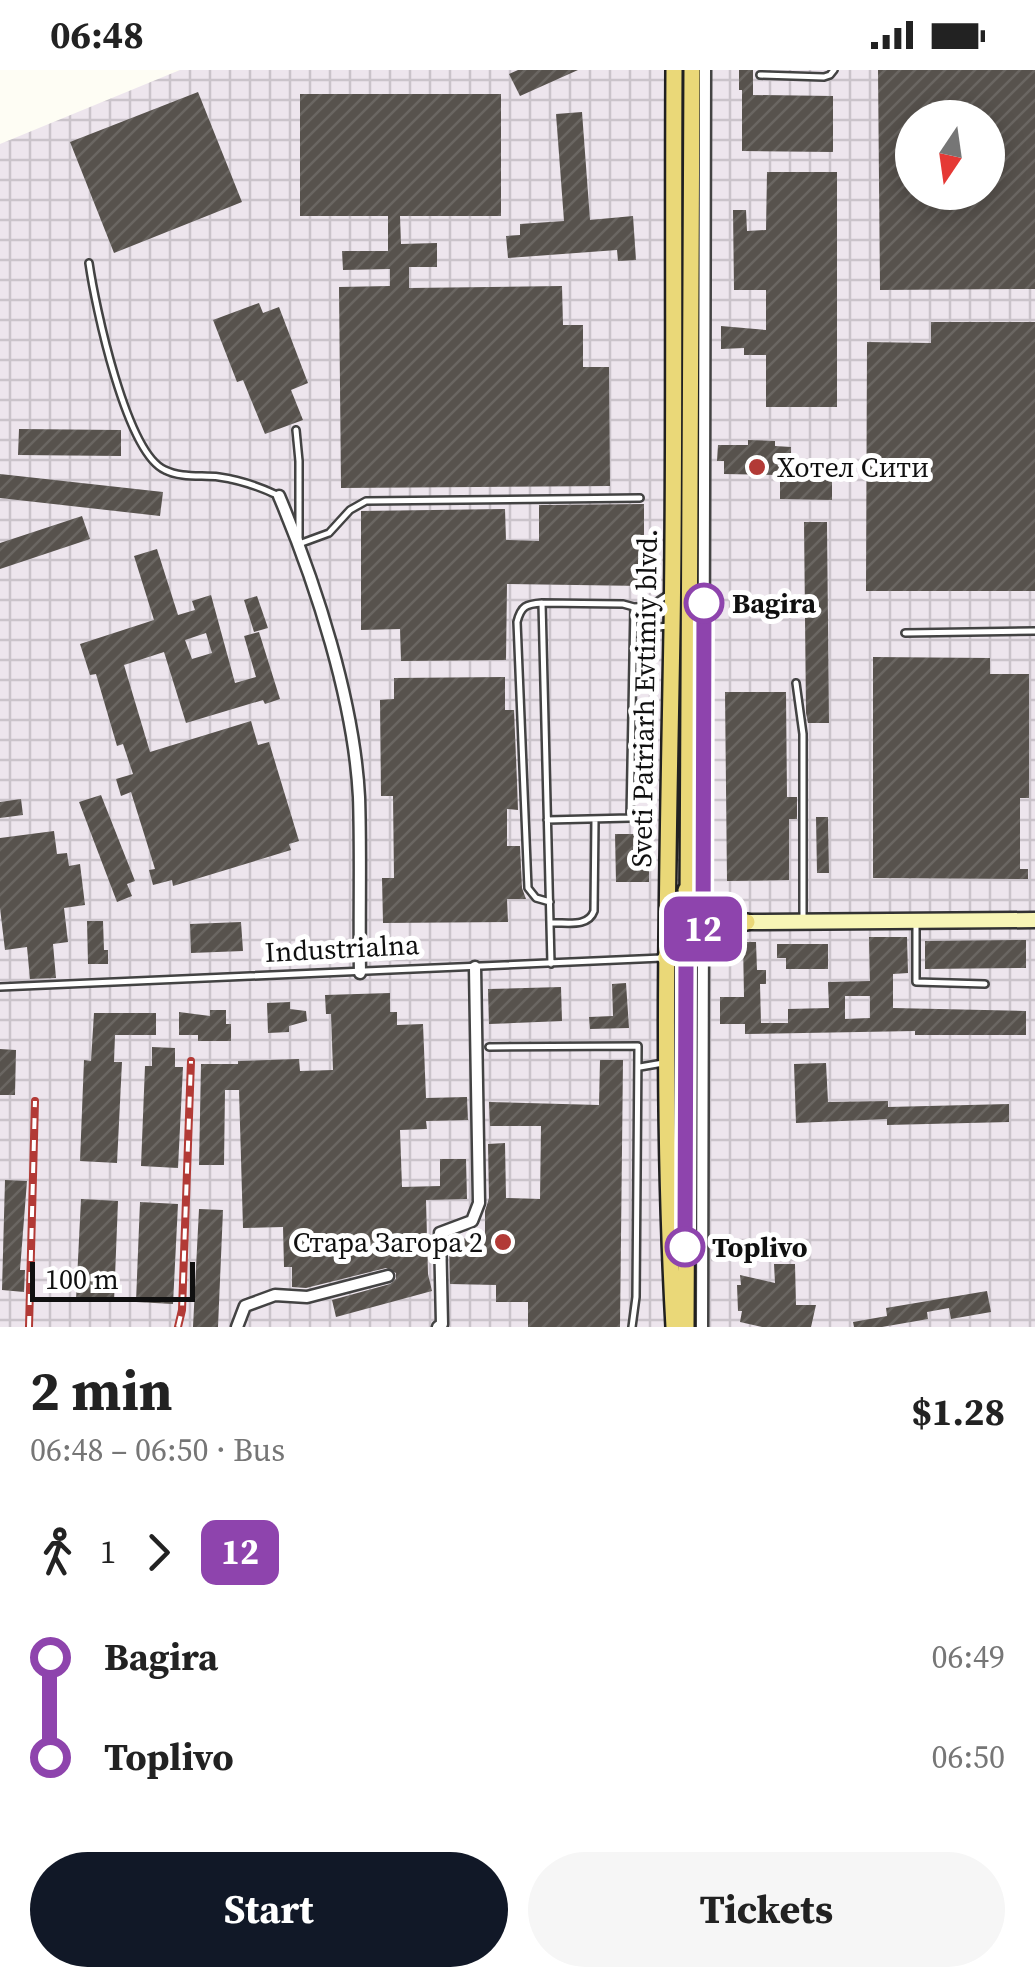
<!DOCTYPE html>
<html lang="en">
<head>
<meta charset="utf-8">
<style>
  body { margin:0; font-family:"Source Serif 4",serif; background:#f6f6f6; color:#222; height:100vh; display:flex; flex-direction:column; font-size:38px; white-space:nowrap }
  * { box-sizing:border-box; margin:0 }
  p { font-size:32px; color:#767676 }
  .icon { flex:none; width:55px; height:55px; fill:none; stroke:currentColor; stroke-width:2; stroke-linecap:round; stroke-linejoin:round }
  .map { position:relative; height:1257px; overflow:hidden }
  .drawer { display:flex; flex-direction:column; background:#fff; flex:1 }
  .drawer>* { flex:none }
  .badge { padding:0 20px; border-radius:15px; font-size:35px; line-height:65px }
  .needle { width:65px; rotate:193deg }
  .buttons { position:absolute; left:895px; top:30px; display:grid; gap:20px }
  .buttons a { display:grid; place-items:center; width:110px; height:110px; border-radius:50%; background:#fff; box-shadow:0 5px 25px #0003; font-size:50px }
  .scale { position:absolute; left:30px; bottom:25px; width:165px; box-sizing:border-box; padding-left:10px; border:5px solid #101010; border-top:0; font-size:28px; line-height:35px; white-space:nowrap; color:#101010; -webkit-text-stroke:8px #fff; paint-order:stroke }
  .map>.badge { position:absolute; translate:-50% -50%; box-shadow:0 0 0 5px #fff }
  .legs { display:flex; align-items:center; gap:15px; height:110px; padding:0 30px; font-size:32px }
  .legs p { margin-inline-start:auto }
  .summary { display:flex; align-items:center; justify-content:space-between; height:170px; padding:0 30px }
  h1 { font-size:55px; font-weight:700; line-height:75px }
  .cta { display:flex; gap:20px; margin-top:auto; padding:20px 30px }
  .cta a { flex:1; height:115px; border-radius:60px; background:#111827; color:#fff; font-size:40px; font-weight:700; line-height:115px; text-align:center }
  .cta a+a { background:#f6f6f6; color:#222 }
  ul { padding:0 30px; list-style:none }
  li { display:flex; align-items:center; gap:35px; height:100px; font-size:38px }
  li i { display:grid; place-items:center; width:15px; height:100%; margin:0 12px; background:currentColor }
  li i::after { content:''; width:25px; height:25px; margin:-12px; border:8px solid; border-radius:50%; background:#fff }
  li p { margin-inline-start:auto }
  li:first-child i { background:linear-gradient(#0000 50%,currentColor 0) }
  li:last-child i { background:linear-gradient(currentColor 50%,#0000 0) }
  .status { display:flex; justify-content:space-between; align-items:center; height:70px; padding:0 50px; background:#fff; direction:ltr }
  .status svg { height:28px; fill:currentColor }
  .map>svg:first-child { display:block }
  .industrial { fill:url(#industrial-grid); fill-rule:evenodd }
  .building { fill:url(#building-hatch); fill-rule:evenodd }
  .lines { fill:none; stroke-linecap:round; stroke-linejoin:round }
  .lane-casing { stroke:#434343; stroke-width:10 }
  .street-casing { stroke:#434343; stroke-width:15 }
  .secondary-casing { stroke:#323232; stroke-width:19 }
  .primary-casing { stroke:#212121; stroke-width:20 }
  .lane { stroke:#fff; stroke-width:5 }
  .street { stroke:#fff; stroke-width:10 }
  .secondary { stroke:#f7f5b6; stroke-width:14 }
  .primary { stroke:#ead878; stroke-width:15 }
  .rail-casing { stroke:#b23a36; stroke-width:8 }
  .rail { stroke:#fff; stroke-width:4; stroke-dasharray:11; stroke-linecap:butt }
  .line-1-casing { stroke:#fff; stroke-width:22 }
  .line-1 { stroke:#8e44ad; stroke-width:15 }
  .poi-dot { fill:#b23a36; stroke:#fff; stroke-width:4 }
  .stop-1-dot { fill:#fff; stroke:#8e44ad; stroke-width:5 }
  .labels { text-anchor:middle; stroke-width:10; stroke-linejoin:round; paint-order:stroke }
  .poi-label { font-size:28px; fill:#101010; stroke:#fff; text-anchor:start }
  .stop-label { font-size:28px; font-weight:bold; fill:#101010; stroke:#fff; text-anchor:start }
  .street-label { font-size:28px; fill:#101010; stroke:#fff }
</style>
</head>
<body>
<div class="status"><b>06:48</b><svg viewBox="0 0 49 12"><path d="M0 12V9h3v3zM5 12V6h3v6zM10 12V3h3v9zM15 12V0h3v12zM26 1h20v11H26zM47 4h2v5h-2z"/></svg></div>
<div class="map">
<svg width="1035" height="1257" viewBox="0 0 1035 1257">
  <defs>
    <pattern id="industrial-grid" width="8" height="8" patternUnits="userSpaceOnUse" patternTransform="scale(2.5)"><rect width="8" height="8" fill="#ede5ed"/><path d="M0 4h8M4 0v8" fill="none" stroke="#cac3ca"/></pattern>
    <pattern id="building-hatch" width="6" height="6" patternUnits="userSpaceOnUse" patternTransform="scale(2.5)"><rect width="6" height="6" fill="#57524d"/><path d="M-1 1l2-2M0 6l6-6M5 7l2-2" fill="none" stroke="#6a6662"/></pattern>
  </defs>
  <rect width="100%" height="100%" fill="#fefdf4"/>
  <!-- industrial -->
  <path class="industrial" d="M180,0H1035V1257H0V74ZM912,48H988V122H912Z"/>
  <!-- building -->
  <path class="building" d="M518,0H578L520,26L509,4Z
    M739,0H753V25L833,26V82L742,81V20H739Z
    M878,0H1035V219L880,220ZM912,48H988V122H912Z
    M198,22L242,132L114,183L70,72Z
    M300,24H501V146H400L401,174L437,173V197H409V218L562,216L563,255H583V297H609L610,416L341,418L339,217L390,216V199L343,200L342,181H388V146H300Z
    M582,42L590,150L633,146L636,190L618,191L617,180L508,188L506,166L520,165V154L564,151L556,44Z
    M767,102H837V337H766V285H744V278L721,279V256L766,260V220H734L733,140H746L747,161L766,160Z
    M259,233L263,243L279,237L308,313L291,320L303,350L265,364L243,310L237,312L213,250Z
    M931,252H1035V521H866L867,272L931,273Z
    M19,359L121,360V386L18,385Z
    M748,370L775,371V376L791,377V404L832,405V430L780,429V405L724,404V391H717L718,375H748Z
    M0,404L163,422L160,446L0,428Z
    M644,434V516L507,514L506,590L401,591L400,559L361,560V441L505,439L506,470L539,471V435Z
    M82,446L90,469L0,499V473Z
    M804,452H827L829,653H808L806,643Z
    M157,479L178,545L195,540L192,531L211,525L235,613L256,607L244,566L259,562L280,629L265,634L263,630L186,653L164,582L124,595L150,682L251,651L258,675L269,672L299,771L289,774L291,780L173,816L172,810L153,815L149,800L155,799L131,722L121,726L116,709L133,704L123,674L117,676L96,604L90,605L80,574L154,550L134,486ZM206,563L212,583L192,589L185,570Z
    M257,526L268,558L254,562L244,530Z
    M873,587L990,588V604H1029V728H1020V799H1028V809L873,808Z
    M505,607V640H514L517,712L518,740L507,739V776H520L522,818L526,829H507L508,852L383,853L382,808H394L393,726H381L380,630L394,629V608Z
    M725,622H786L787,727H797V749H789V810L727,811Z
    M101,725L135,811L127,814L132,826L117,832L79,732Z
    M21,729L23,745L0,748V732Z
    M816,747H828L829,803H817Z
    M54,761L57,784L67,783L69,796L80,794L85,835L64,838L68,872L53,874L56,908L30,909L27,877L5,880L0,838V768Z
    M615,764H649V812H616Z
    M87,851H103L104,880H108V894H88Z
    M241,852L243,881L191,883L190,854Z
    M869,867H907L908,903L893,904V938L1026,941V965H915V961L745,964V954H720V927H744L743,872H756L757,900H766V914H760L761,953H788V939L829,938L828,912L870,911ZM845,926H870V948L845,949Z
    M1026,870V898L925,899V871Z
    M777,874H828V899H786V888H777Z
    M626,913L629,958L590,959L589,947L613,946L612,914Z
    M561,917L562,951L489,954L488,919Z
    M390,923V942H397V955L423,954L426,1028L467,1027L468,1050L426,1051L427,1059L400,1060L402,1117L440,1116V1089H466L467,1129L426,1130L428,1204L432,1221L336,1247L332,1230L390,1214L396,1209V1203L386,1198L306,1218L292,1217V1197H284L283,1157L243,1158L239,1020H225L224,1095H199L201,994H238V991L299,989L300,1001L333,1000L331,944H326L325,925Z
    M290,932V939L306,941L307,951L289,956V962L268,963L267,933Z
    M210,940H226V954H231V971H198V965H179V942L210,946Z
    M94,943H156V965H115L114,992H122L117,1093L80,1091L84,990L91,991Z
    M152,977L175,978V997H183L178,1098L141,1096L145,996H152Z
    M0,979L16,980L15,1025H0Z
    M600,990H623L620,1257H528V1232H496V1215L450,1214L449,1169L485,1168V1141L489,1128L488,1074L505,1073L506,1128L540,1129L541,1056H490L489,1032L599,1035Z
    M826,993L828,1032L888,1031V1037L1009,1034V1052L887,1055V1049L796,1053L794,994Z
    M5,1110L27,1111L20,1200H25L24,1222L2,1220Z
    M81,1129L118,1131L114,1232L76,1230Z
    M140,1132L178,1134L173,1234L136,1232Z
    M199,1139L223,1140L218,1257H193Z
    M774,1194H795L796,1235H816L811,1257H762L740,1252L742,1241H738L737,1215H741L740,1205L775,1213Z
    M987,1221L991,1242L951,1249L949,1238L927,1242L928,1249L882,1257H854L853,1252L887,1246L886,1238Z"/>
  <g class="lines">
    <defs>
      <path id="lane" d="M760,5L824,7L830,5L834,0
        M89,193C95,235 126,383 165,400C181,408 201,405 219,407C240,410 258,416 277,425
        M296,360L299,391V474L329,463L350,440L366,431L640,428
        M542,533L551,894
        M635,559L669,556
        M905,563L1035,561
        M796,613L803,664V848
        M547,750L630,748L634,537
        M550,832L536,828L528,818L517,552C521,536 526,534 542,533L623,534L634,537L651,536L669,524
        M550,853C566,852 588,858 594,841L595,750
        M916,854V912L985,914
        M0,917L662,888
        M489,977L638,976L636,1227L632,1257
        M640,997L663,993"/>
      <path id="street" d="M279,426C316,514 354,631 359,727C361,786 359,844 360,903
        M237,1257L245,1236L275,1225L307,1227L388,1206
        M438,1257L442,1254L440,1163L472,1151L479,1133L475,897
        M702,1257L705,0"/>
      <path id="secondary" d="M665,888C701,885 713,858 747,852L1035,850"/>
      <path id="primary" d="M686,820C703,841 721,850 747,852
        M674,1257C661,1025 668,793 672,560C675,374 673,187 674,0
        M686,1257L692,0"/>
    </defs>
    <!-- lane casing -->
    <use href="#lane" class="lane-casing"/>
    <!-- street casing -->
    <use href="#street" class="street-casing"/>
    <!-- secondary casing -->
    <use href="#secondary" class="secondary-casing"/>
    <!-- primary casing -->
    <use href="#primary" class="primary-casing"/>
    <!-- lane -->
    <use href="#lane" class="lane"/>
    <!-- street -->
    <use href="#street" class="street"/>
    <!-- secondary -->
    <use href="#secondary" class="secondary"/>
    <!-- primary -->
    <use href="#primary" class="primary"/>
    <defs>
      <path id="rail" d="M29,1257L35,1031
        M178,1257L182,1240L191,991"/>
    </defs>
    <!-- rail casing -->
    <use href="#rail" class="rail-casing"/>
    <!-- rail -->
    <use href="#rail" class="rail"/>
  </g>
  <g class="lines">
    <defs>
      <path id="line-1" d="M685,1177L686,886L703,875L704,533"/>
    </defs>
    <!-- line-1 casing -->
    <use href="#line-1" class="line-1-casing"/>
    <!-- line-1 -->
    <use href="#line-1" class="line-1"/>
  </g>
  <!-- markers -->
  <g class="poi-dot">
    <circle cx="757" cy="397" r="10"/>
    <circle cx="503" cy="1172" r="10"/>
  </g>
  <g class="stop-1-dot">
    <circle cx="704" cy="533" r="18"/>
    <circle cx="685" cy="1177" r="18"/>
  </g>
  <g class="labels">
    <!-- poi labels -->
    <g class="poi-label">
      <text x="777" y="407">Хотел Сити</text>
      <text x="483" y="1182" text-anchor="end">Стара Загора 2</text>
    </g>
    <!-- stop labels -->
    <g class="stop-label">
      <text x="732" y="543">Bagira</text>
      <text x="712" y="1187">Toplivo</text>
    </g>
    <!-- street labels -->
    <g class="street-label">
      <text transform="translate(644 628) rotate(-89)" y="10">Sveti Patriarh Evtimiy blvd.</text>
      <text transform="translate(342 878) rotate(-3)" y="10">Industrialna</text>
    </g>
  </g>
</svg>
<div class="buttons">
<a><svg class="needle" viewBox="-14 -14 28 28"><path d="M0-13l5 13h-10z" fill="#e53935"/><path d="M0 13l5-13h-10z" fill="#767676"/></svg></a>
</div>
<div class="scale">100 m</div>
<b class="badge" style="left:703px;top:859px;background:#8e44ad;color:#fff">12</b>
</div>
<section class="drawer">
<div class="summary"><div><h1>2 min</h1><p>06:48 – 06:50 · Bus</p></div><b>$1.28</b></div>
<div class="legs"><svg class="icon" aria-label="walk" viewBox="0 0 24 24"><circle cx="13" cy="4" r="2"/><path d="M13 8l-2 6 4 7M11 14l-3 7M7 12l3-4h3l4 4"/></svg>1<svg class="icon" aria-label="forward" viewBox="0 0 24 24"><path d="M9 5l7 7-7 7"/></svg><b class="badge" style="background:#8e44ad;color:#fff">12</b></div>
<ul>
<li><i style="color:#8e44ad"></i><b>Bagira</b><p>06:49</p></li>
<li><i style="color:#8e44ad"></i><b>Toplivo</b><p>06:50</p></li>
</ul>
<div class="cta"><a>Start</a><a>Tickets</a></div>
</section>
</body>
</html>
